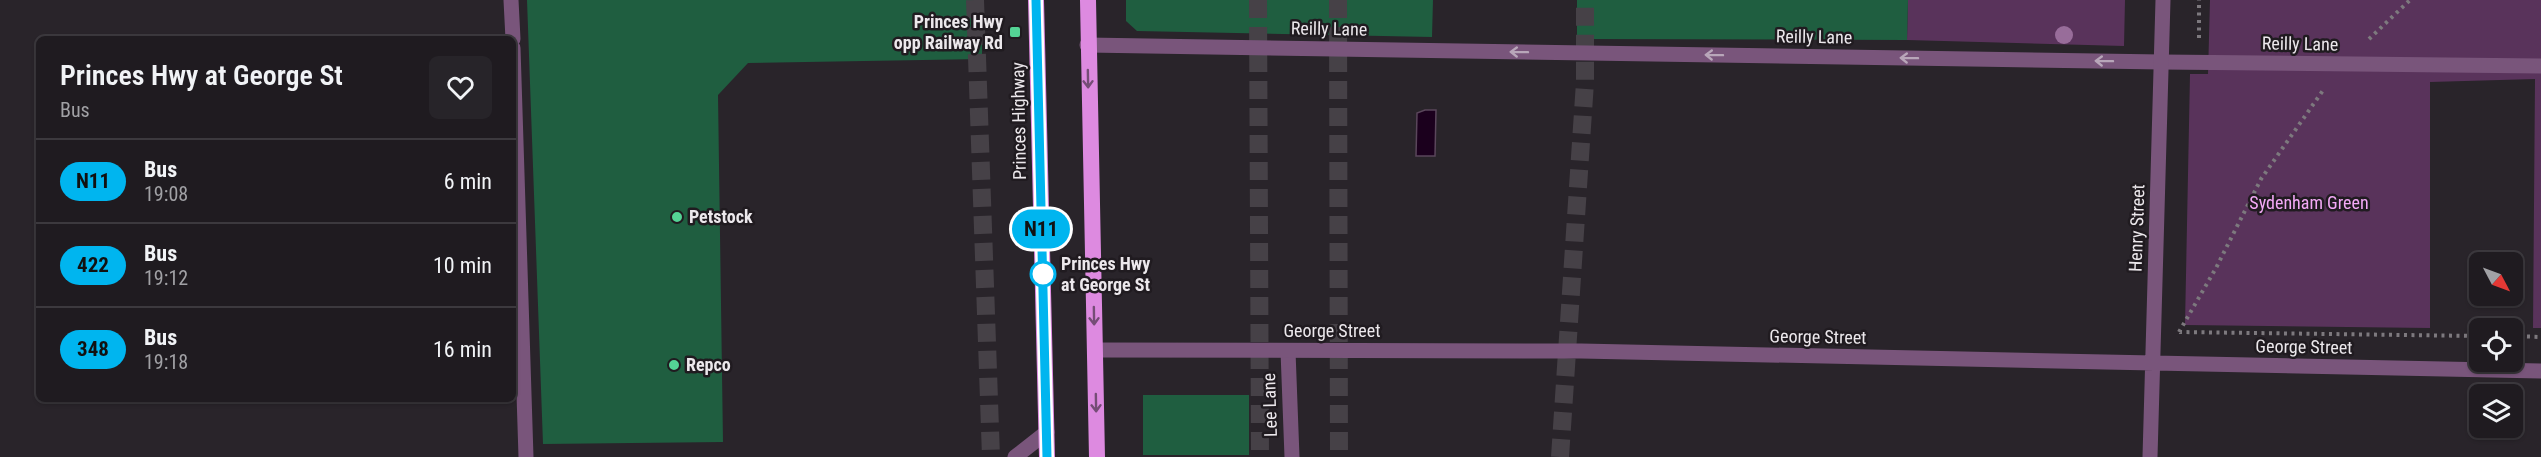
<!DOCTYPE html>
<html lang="en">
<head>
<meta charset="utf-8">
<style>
  body { margin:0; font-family:"Roboto Condensed",sans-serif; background:#272429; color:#f1f3f6; height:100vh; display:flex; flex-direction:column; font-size:22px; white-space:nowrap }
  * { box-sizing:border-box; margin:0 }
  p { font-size:20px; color:#a1a1a5 }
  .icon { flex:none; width:33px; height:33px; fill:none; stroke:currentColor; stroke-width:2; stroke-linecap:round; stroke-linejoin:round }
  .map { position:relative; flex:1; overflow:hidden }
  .panel { position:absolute; left:36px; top:36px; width:480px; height:366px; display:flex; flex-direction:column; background:#1f1b20; border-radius:9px; box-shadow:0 2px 4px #0004,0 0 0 2px #3c393e }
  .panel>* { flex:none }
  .badge { padding:0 12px; border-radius:20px; font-size:21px; line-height:39px }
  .needle { width:39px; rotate:131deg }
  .fabs { position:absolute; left:2469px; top:252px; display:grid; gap:12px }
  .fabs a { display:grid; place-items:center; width:54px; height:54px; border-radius:9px; background:#1f1b20; box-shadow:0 2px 4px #0004,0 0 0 2px #3c393e; font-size:30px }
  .map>.badge { position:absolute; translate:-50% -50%; box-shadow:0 0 0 3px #fff }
  .round { display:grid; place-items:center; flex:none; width:63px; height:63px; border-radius:9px; background:#272429 }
  .headline { display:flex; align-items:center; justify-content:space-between; height:102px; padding:0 24px }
  h1 { font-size:28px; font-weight:600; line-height:45px }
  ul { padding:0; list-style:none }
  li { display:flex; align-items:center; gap:18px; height:84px; padding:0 24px; border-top:2px solid #3c393e }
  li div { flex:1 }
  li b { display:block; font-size:22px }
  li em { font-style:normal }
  li .badge { min-width:66px; font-weight:700; text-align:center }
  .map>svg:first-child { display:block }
  .green { fill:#59335b }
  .water { fill:#1b001d; stroke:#5a465b; stroke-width:1.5 }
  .building { fill:#1f5e40 }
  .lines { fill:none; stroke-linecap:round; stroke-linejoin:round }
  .motorway-tunnel { stroke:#464147; stroke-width:18; stroke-dasharray:18 9; stroke-linecap:butt }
  .path { stroke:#7d797e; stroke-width:4; stroke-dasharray:3 4.5; stroke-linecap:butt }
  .service { stroke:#79557b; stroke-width:15 }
  .minor { stroke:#79557b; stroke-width:15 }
  .trunk { stroke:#dd8ae0; stroke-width:16 }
  .tree { fill:#986d9a }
  .oneway { stroke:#b8a6b9 }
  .oneway2 { stroke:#754d76 }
  .line-casing { stroke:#fff; stroke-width:14 }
  .line { stroke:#00b5ef; stroke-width:9 }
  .poi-dot { fill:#54d395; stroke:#201b20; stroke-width:2 }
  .stop-dot { fill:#fff; stroke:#00b5ef; stroke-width:3 }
  .labels { text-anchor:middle; stroke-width:5; stroke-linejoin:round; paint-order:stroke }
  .poi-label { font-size:18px; font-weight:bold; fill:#ece8ec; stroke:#201b20; text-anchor:start }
  .street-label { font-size:18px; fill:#ece8ec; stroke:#201b20 }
  .park-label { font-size:18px; fill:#f3a9f6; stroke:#201b20 }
  .stop-label { font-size:18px; font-weight:bold; fill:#ece8ec; stroke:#201b20; text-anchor:start }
</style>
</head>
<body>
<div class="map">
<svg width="2541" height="457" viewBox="0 0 2541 457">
  <rect width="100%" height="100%" fill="#29242a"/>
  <!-- green -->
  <path class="green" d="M1908,0H2125L2124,46L1907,40Z
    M2210,0H2541V328H2533L2535,79L2430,82V328L2185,325L2190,74H2208Z"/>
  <!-- water -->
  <path class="water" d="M1425,110H1436L1435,156H1416L1417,113Z"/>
  <!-- building -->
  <path class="building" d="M527,0H982V59L748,63L718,95L723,442L543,444Z
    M1126,0H1433L1432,37L1137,31L1126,21Z
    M1577,0H1908L1907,40L1577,39Z
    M1143,395H1249V455H1143Z"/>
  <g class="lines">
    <!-- motorway-tunnel -->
    <path class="motorway-tunnel" d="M975,0L991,457
      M1258,0L1260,457
      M1338,0L1339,457
      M1560,457L1585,82V0"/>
    <!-- path -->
    <path class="path" d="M2199,38V0
      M2369,39L2410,0
      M2179,332L2480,336
      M2179,332L2216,268L2261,179L2324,89
      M2512,336L2541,337"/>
    <!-- service -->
    <path class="service" d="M511,0L513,39
      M1087,45L2162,62L2541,66
      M513,48L526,457
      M1288,351L1292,457
      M1015,457L1047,432"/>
    <!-- minor -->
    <path class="minor" d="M1095,350L1581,351L2541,371
      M2150,457L2163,0"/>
    <!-- trunk -->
    <path class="trunk" d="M1036,0L1047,457
      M1088,0L1097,457"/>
  </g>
  <!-- trees -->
  <circle class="tree" cx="2064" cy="35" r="9"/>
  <!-- one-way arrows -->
  <defs><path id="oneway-shaft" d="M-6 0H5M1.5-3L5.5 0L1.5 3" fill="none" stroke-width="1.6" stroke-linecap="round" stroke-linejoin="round" transform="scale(1.5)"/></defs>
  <g class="oneway">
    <use href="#oneway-shaft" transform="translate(1519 52) rotate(-179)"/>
    <use href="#oneway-shaft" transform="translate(1714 55) rotate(-179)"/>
    <use href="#oneway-shaft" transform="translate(1909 58) rotate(-179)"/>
    <use href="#oneway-shaft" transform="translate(2104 61) rotate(-179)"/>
  </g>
  <g class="oneway2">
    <use href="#oneway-shaft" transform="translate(1088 79) rotate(89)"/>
    <use href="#oneway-shaft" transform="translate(1094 316) rotate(89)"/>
    <use href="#oneway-shaft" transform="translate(1096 403) rotate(89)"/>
  </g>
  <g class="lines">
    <defs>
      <path id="line" d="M1036,0L1047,457"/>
    </defs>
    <!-- line casing -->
    <use href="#line" class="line-casing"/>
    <!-- line -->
    <use href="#line" class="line"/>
  </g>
  <!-- markers -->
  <g class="poi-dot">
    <rect x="1009" y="26" width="12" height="12" rx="3"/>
    <circle cx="677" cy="217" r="6"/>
    <circle cx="674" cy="365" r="6"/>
  </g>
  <circle class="stop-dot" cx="1043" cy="274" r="12"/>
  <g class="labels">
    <!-- poi labels -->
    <g class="poi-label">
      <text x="1003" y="28" text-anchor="end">Princes Hwy<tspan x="1003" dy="21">opp Railway Rd</tspan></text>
      <text x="689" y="223">Petstock</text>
      <text x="686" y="371">Repco</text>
    </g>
    <!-- street labels -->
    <g class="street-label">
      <text transform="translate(1329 29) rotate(1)" y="6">Reilly Lane</text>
      <text transform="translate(1814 37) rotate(1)" y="6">Reilly Lane</text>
      <text transform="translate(2300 44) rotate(1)" y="6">Reilly Lane</text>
      <text transform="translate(1019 121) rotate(-91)" y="6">Princes Highway</text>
      <text transform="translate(2137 228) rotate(-88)" y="6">Henry Street</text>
      <text x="1332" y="337">George Street</text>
      <text transform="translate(1818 337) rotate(1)" y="6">George Street</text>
      <text transform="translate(2304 347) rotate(1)" y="6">George Street</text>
      <text transform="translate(1270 405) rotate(-92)" y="6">Lee Lane</text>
    </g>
    <!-- park labels -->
    <g class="park-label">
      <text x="2309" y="209">Sydenham Green</text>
    </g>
    <!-- stop labels -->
    <g class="stop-label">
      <text x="1061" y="270">Princes Hwy<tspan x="1061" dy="21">at George St</tspan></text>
    </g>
  </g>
</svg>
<div class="fabs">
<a><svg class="needle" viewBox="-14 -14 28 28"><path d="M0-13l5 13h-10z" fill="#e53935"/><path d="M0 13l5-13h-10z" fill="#a1a1a5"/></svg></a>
<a><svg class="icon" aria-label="locate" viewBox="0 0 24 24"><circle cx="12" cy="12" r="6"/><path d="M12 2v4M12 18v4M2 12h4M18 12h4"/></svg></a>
<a><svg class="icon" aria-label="layers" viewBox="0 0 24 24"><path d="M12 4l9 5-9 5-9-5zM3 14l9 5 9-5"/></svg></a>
</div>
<b class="badge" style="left:1041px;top:229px;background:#00b5ef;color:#111">N11</b>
<section class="panel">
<div class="headline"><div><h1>Princes Hwy at George St</h1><p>Bus</p></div><a class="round"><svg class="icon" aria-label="heart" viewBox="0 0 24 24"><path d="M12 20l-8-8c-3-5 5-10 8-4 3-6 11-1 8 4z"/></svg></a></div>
<ul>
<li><span class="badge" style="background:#00b5ef;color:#111">N11</span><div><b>Bus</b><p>19:08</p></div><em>6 min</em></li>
<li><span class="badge" style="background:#00b5ef;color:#111">422</span><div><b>Bus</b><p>19:12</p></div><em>10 min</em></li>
<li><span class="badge" style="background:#00b5ef;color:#111">348</span><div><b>Bus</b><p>19:18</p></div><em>16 min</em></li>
</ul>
</section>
</div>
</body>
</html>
